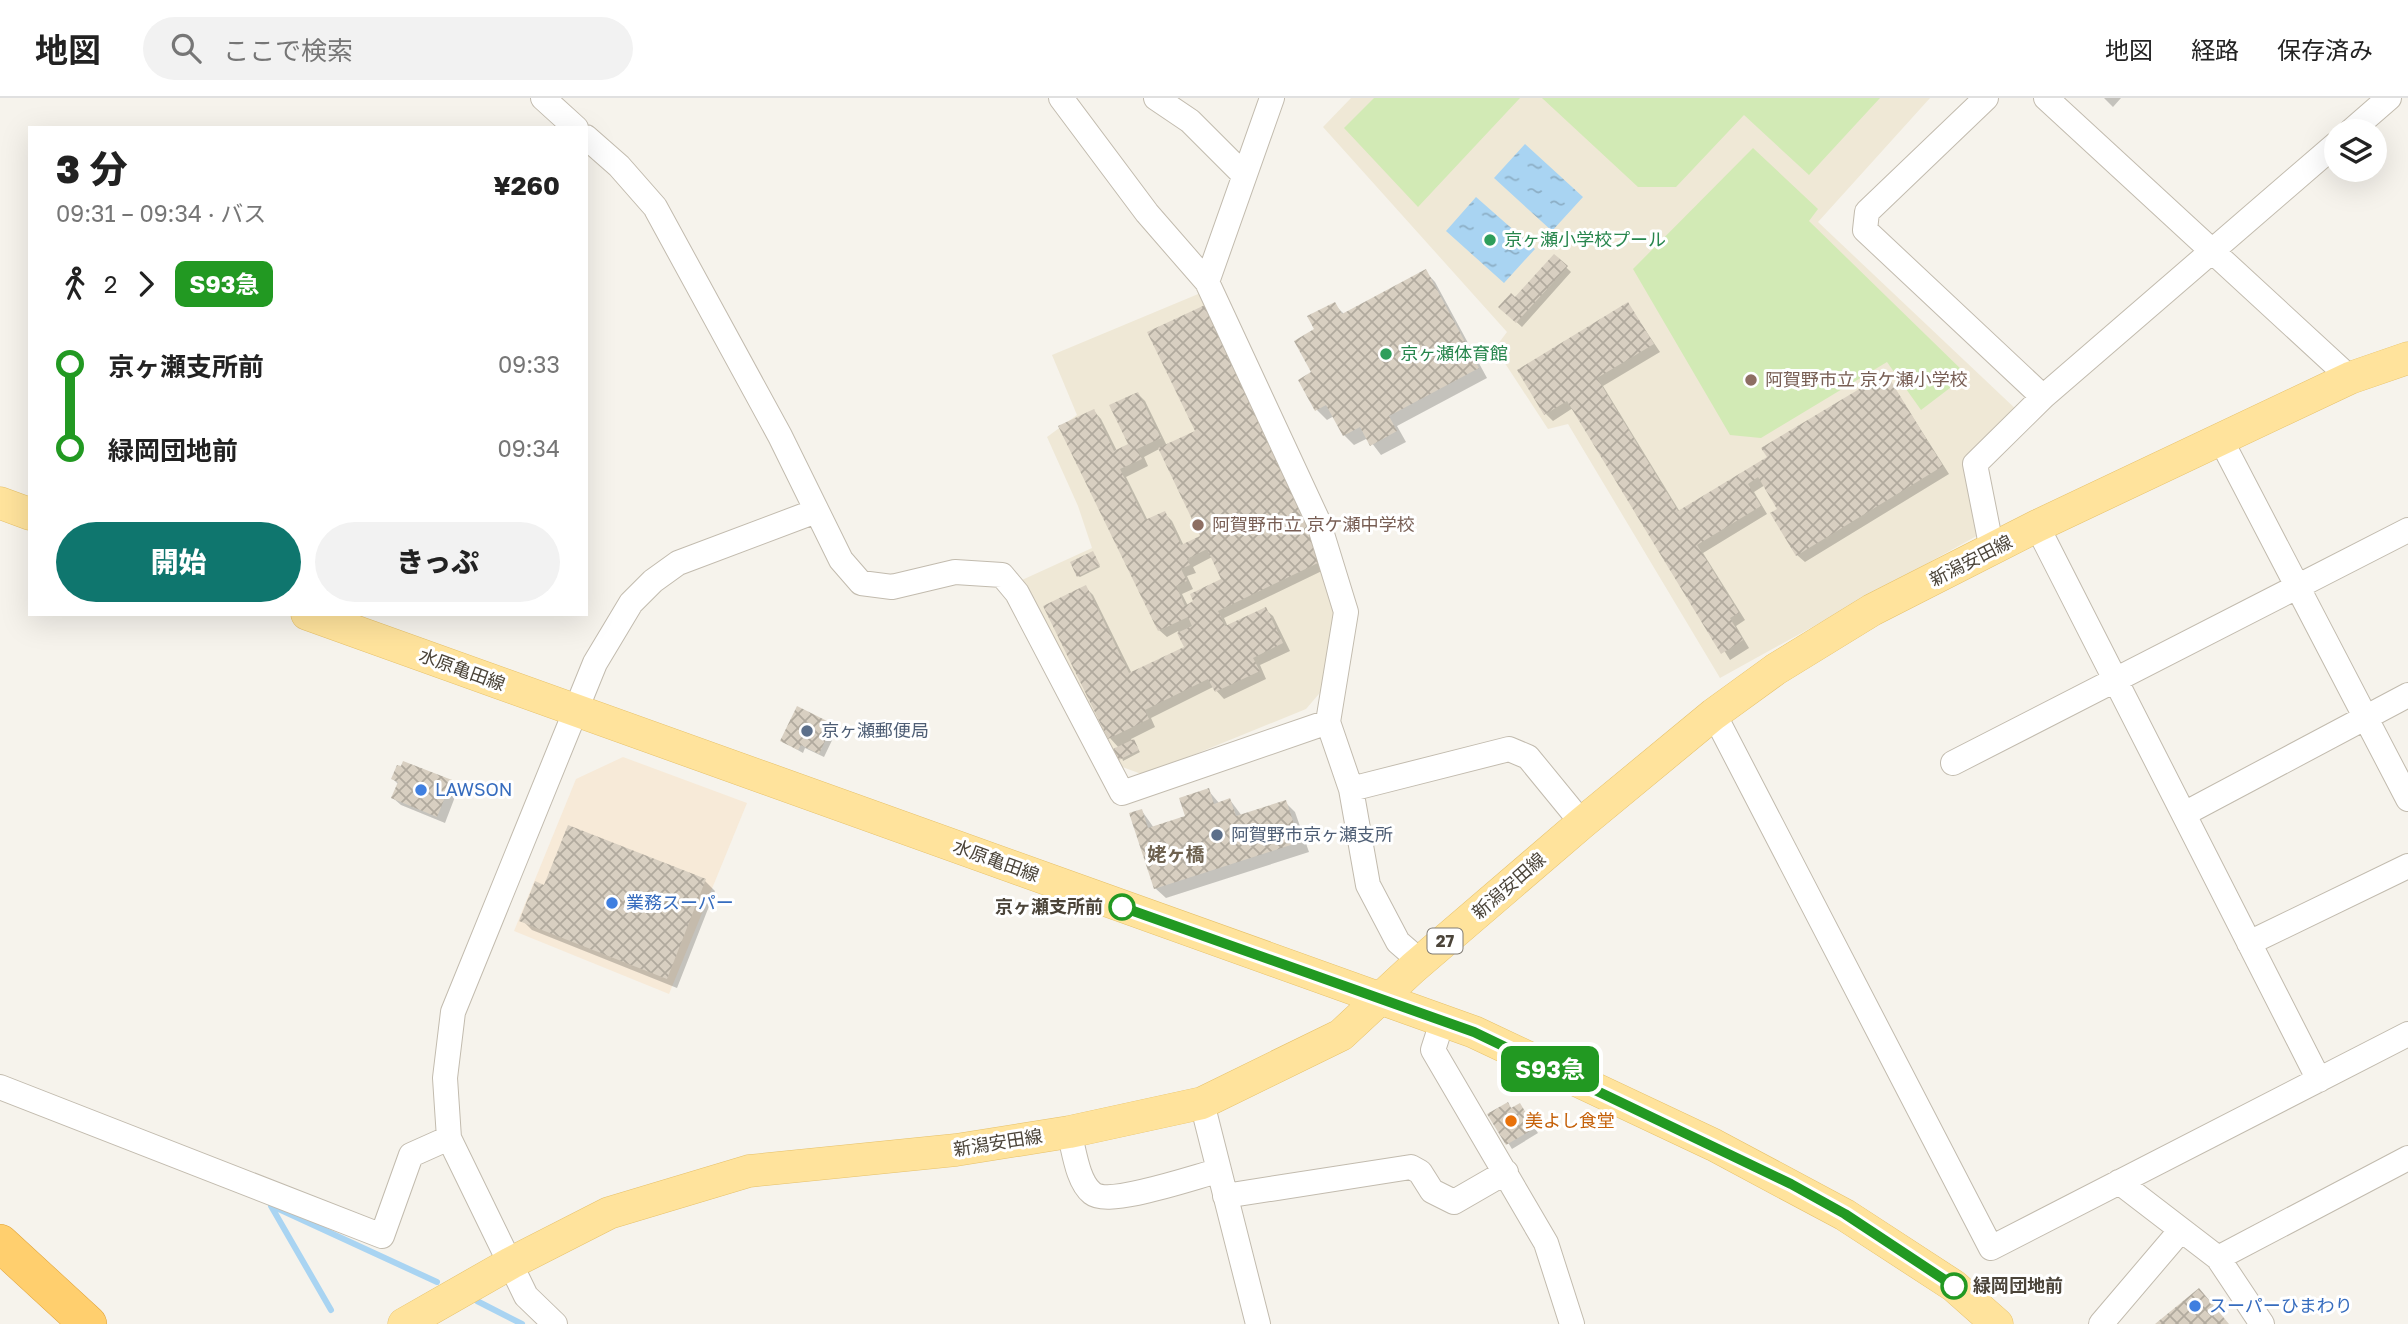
<!DOCTYPE html>
<html lang="ja">
<head>
<meta charset="utf-8">
<style>
  body { margin:0; font-family:"Golos Text","Noto Sans JP",sans-serif; background:#f2f2f2; color:#222; height:100vh; display:flex; flex-direction:column; font-size:26px; white-space:nowrap }
  * { box-sizing:border-box; margin:0 }
  p { font-size:23px; color:#767676 }
  .icon { flex:none; width:38px; height:38px; fill:none; stroke:currentColor; stroke-width:2; stroke-linecap:round; stroke-linejoin:round }
  .map { position:relative; flex:1; overflow:hidden }
  .drawer { position:absolute; left:28px; top:28px; width:560px; height:490px; display:flex; flex-direction:column; background:#fff; border-radius:0px; box-shadow:0 7px 28px #0002 }
  .drawer>* { flex:none }
  .badge { padding:0 14px; border-radius:10px; font-size:24px; line-height:46px }
  .buttons { position:absolute; left:2324px; top:21px; display:grid; gap:14px }
  .buttons a { display:grid; place-items:center; width:63px; height:63px; border-radius:50%; background:#fff; box-shadow:0 7px 28px #0002; font-size:35px }
  .map>.badge { position:absolute; translate:-50% -50%; box-shadow:0 0 0 4px #fff }
  .legs { display:flex; align-items:center; gap:10px; height:77px; padding:0 28px; font-size:23px }
  .legs p { margin-inline-start:auto }
  .head { display:flex; align-items:center; justify-content:space-between; height:119px; padding:0 28px }
  h1 { font-size:38px; font-weight:800; line-height:52px }
  .button { display:flex; gap:14px; margin-top:auto; padding:14px 28px }
  .button a { flex:1; height:80px; border-radius:42px; background:#0f766e; color:#fff; font-size:28px; font-weight:800; line-height:80px; text-align:center }
  .button a+a { background:#f2f2f2; color:#222 }
  ul { padding:0 28px; list-style:none }
  li { display:flex; align-items:center; gap:24px; height:84px; font-size:26px }
  li i { display:grid; place-items:center; width:10px; height:100%; margin:0 9px; background:currentColor }
  li i::after { content:''; width:18px; height:18px; margin:-9px; border:5px solid; border-radius:50%; background:#fff }
  li p { margin-inline-start:auto }
  li:first-child i { background:linear-gradient(#0000 50%,currentColor 0) }
  li:last-child i { background:linear-gradient(currentColor 50%,#0000 0) }
  header { display:flex; align-items:center; gap:42px; box-sizing:border-box; height:98px; padding:0 35px; background:#fff; border-bottom:2px solid #e0e0e0 }
  header strong { font-size:33px }
  nav { display:flex; gap:38px; margin-inline-start:auto; font-size:24px }
  .search { width:490px; height:63px; background:#f2f2f2; display:flex; align-items:center; gap:18px; box-sizing:border-box; padding:0 24px; border-radius:38px; color:#767676; font-size:26px }
  .map>svg:first-child { display:block }
  .commercial { fill:#f7ead8 }
  .education { fill:#efe8d6 }
  .green { fill:#d2eab5 }
  .water { fill:url(#water-ripples) }
  .shadow { fill:#0003; fill-rule:evenodd }
  .lines { fill:none; stroke-linecap:round; stroke-linejoin:round }
  .stream { stroke:#a9d4f2; stroke-width:6 }
  .building { fill:url(#building-cross-hatch); fill-rule:evenodd }
  .minor-casing { stroke:#c2bbae; stroke-width:26 }
  .major-casing { stroke:#e6c16a; stroke-width:33 }
  .highway-casing { stroke:#e0a43c; stroke-width:38 }
  .minor { stroke:#fff; stroke-width:24 }
  .major { stroke:#ffe39c; stroke-width:32 }
  .highway { stroke:#ffcf6e; stroke-width:37 }
  .line-1-casing { stroke:#fff; stroke-width:16 }
  .line-1 { stroke:#292; stroke-width:10 }
  .leisure-dot { fill:#2e9e5b; stroke:#fff; stroke-width:2.5 }
  .education-dot { fill:#8d6e63; stroke:#fff; stroke-width:2.5 }
  .service-dot { fill:#5c6f8a; stroke:#fff; stroke-width:2.5 }
  .shop-dot { fill:#3f7fe0; stroke:#fff; stroke-width:2.5 }
  .stop-1-dot { fill:#fff; stroke:#292; stroke-width:3.5 }
  .food-dot { fill:#e8710a; stroke:#fff; stroke-width:2.5 }
  .labels { text-anchor:middle; stroke-width:6; stroke-linejoin:round; paint-order:stroke }
  .shield { fill:#fff; stroke:#817c74; stroke-width:2 }
  .shield-label { font-size:16px; font-weight:bold; fill:#4b4439 }
  .leisure-label { font-size:18px; fill:#27864d; stroke:#fff; text-anchor:start }
  .education-label { font-size:18px; fill:#785e54; stroke:#fff; text-anchor:start }
  .street-label { font-size:18px; fill:#4b4439; stroke:#fff }
  .service-label { font-size:18px; fill:#4e5e75; stroke:#fff; text-anchor:start }
  .shop-label { font-size:18px; fill:#366cbe; stroke:#fff; text-anchor:start }
  .stop-label { font-size:18px; font-weight:bold; fill:#4b4439; stroke:#fff; text-anchor:end }
  .food-label { font-size:18px; fill:#c56008; stroke:#fff; text-anchor:start }
  .neighbourhood-label { font-size:19px; font-weight:bold; fill:#6e6250; stroke:#fff }
</style>
</head>
<body>
<header>
<strong>地図</strong>
<div class="search"><svg class="icon" aria-label="search" viewBox="0 0 24 24"><circle cx="10" cy="10" r="6"/><path d="M15 15l6 6"/></svg>ここで検索</div>
<nav><a>地図</a><a>経路</a><a>保存済み</a></nav>
</header>
<div class="map">
<svg width="2408" height="1226" viewBox="0 0 2408 1226">
  <defs>
    <pattern id="water-ripples" width="26" height="14" patternUnits="userSpaceOnUse" patternTransform="scale(1.75)"><rect width="26" height="14" fill="#a9d4f2"/><path d="M2 4q2-2 4 0t4 0M15 11q2-2 4 0t4 0" fill="none" stroke="#8caec5"/></pattern>
    <pattern id="building-cross-hatch" width="8" height="8" patternUnits="userSpaceOnUse" patternTransform="scale(1.75)"><rect width="8" height="8" fill="#d8cfc1"/><path d="M0 0l8 8M0 8l8-8" fill="none" stroke="#b1aa9e"/></pattern>
  </defs>
  <rect width="100%" height="100%" fill="#f6f3ec"/>
  <!-- commercial -->
  <path class="commercial" d="M623,659L747,705L669,896L514,833L576,681Z"/>
  <!-- education -->
  <path class="education" d="M1351,0H1930L1818,124L2020,315L1965,358L1982,435L1720,580L1568,326L1548,331L1495,250L1507,234L1323,29Z
    M1203,194L1252,303L1343,524L1331,582L1306,611L1144,677L1117,667L1022,482L1092,450L1078,408L1047,339L1077,317L1052,257Z"/>
  <!-- green -->
  <path class="green" d="M1374,0H1520L1418,109L1344,30Z
    M1542,0H1880L1809,77L1744,17L1676,89H1638Z
    M1753,50L1818,111L1809,123L1967,277L1921,312L1887,264L1761,340L1730,337L1633,171Z"/>
  <!-- water -->
  <path class="water" d="M1525,46L1583,99L1552,133L1494,80Z
    M1476,99L1535,151L1504,185L1446,133Z"/>
  <!-- shadow -->
  <path class="shadow" d="M2104,0H2121L2113,9Z
    M1554,158L1571,174L1522,229L1500,209L1515,201Z
    M1425,173L1435,184L1487,280L1397,328L1406,344L1381,357L1368,340L1354,347L1344,337L1334,318L1327,322L1317,312L1314,275L1317,232L1334,206L1345,217Z
    M1628,206L1660,254L1603,288L1680,414L1769,360L1886,277L1949,376L1805,464L1797,457L1780,411L1765,387L1754,394L1767,416L1703,455L1745,522L1736,528L1749,550L1730,562L1573,310L1553,323L1546,316Z
    M1138,296L1145,303L1167,348L1197,334L1326,471L1224,520L1228,529L1265,511L1273,518L1290,553L1260,567L1266,581L1224,601L1213,589L1151,620L1155,629L1131,641L1140,654L1123,663L1119,650L1110,640L1045,509L1085,489L1093,497L1132,576L1186,550L1178,533L1167,539L1159,532L1094,313L1101,321L1117,353L1130,346ZM1161,350L1203,439L1184,448L1172,423L1164,415L1148,423L1126,379L1148,368L1144,359ZM1212,459L1224,482L1188,508L1182,496L1193,491L1187,478L1196,475L1193,469Z
    M1094,457L1100,469L1080,479L1078,478Z
    M832,627L837,632L824,659L805,650L803,655L782,643Z
    M393,681L451,684L458,691L445,725L401,707L393,700L399,687Z
    M1208,692L1219,705L1230,702L1242,718L1285,704L1295,714L1309,754L1166,800L1155,790L1142,713L1154,730L1187,719Z
    M705,783L715,793L677,890L532,832L522,822L545,789Z
    M1507,1006L1512,1011L1519,1007L1538,1035L1512,1051L1490,1016Z"/>
  <g class="lines">
    <!-- stream -->
    <path class="stream" d="M271,1108L331,1212
      M272,1108L437,1184
      M477,1203L522,1226"/>
  </g>
  <!-- building -->
  <path class="building" d="M1554,156L1568,168L1516,225L1498,209L1511,195L1515,199Z
    M1426,171L1479,270L1389,318L1397,333L1370,348L1360,329L1343,338L1326,307L1315,313L1298,282L1311,274L1294,243L1314,231L1307,218L1335,204L1342,216Z
    M1628,204L1654,246L1597,280L1678,413L1767,359L1761,350L1886,275L1943,368L1796,458L1770,415L1777,411L1758,379L1748,386L1761,408L1697,447L1739,515L1730,520L1743,542L1721,556L1567,303L1544,317L1517,272Z
    M1205,207L1320,448L1314,451L1320,464L1218,513L1225,528L1266,509L1283,545L1253,560L1260,573L1215,594L1208,581L1145,612L1149,621L1108,641L1043,508L1086,487L1129,575L1184,549L1177,535L1192,528L1188,519L1158,533L1058,328L1094,311L1114,353L1128,346L1109,307L1138,294L1161,340L1137,351L1142,361L1120,371L1145,422L1165,413L1181,447L1200,438L1158,350L1195,333L1147,234ZM1207,451L1221,481L1190,496L1193,503L1185,508L1176,488L1187,483L1181,471L1190,467L1187,461Z
    M1093,453L1100,467L1077,479L1070,464Z
    M797,608L833,626L819,656L801,647L798,652L780,643Z
    M1134,641L1139,652L1119,662L1113,651Z
    M403,663L452,682L437,719L391,700L398,684L391,681L397,667L401,668Z
    M1209,690L1214,706L1230,700L1236,718L1286,702L1300,744L1154,791L1129,715L1142,711L1148,730L1185,718L1179,700Z
    M568,727L706,781L667,881L519,823L535,783L544,787Z
    M1508,1004L1511,1010L1520,1005L1535,1030L1506,1047L1487,1016Z
    M2199,1190L2229,1226H2155Z"/>
  <g class="lines">
    <defs>
      <path id="minor" d="M543,0L576,30
        M1061,0L1147,115L1207,184L1318,423L1346,514L1328,624L1351,691L1368,787L1398,844L1421,864
        M1156,0L1190,23L1244,77
        M1986,0L1867,114L1865,132L2043,299
        M2046,0L2350,280
        M2351,33L2389,0
        M586,39L619,68L655,109L780,338L841,462L861,485L892,489L955,474L1002,477L1017,495L1122,695L1328,624
        M1207,184L1272,0
        M2221,342L2408,701
        M2037,428L2319,982
        M1992,452L1975,366L2043,299L2336,46
        M1714,616L1991,1150L2408,936
        M1953,665L2408,432
        M1351,691L1509,651L1528,659L1582,725
        M2184,716L2408,597
        M2249,845L2408,768
        M1442,924L1433,952L1546,1145L1572,1226
        M0,989L382,1138L411,1057L449,1040
        M1202,1005L1258,1226
        M1069,1034C1074,1051 1077,1083 1092,1095C1109,1109 1194,1079 1218,1073
        M2119,1084L2218,1160L2262,1226
        M1225,1098L1411,1069L1420,1074L1432,1093L1454,1104L1506,1074
        M2218,1160L2408,1060
        M555,1226L526,1198L449,1040L445,980L453,914L595,565L631,505L653,483L678,465L816,413
        M2101,1226L2181,1132"/>
      <path id="major" d="M0,405L30,416
        M307,516L1474,934L1714,1047L1845,1117L1954,1188L1997,1226
        M404,1226L511,1165L609,1115L749,1073L956,1052L1069,1034L1202,1005L1341,937L1413,870L1582,725L1714,616L1776,571L1872,512L2037,428L2350,280L2408,260"/>
      <path id="highway" d="M0,1145L88,1226"/>
    </defs>
    <!-- minor casing -->
    <use href="#minor" class="minor-casing"/>
    <!-- major casing -->
    <use href="#major" class="major-casing"/>
    <!-- highway casing -->
    <use href="#highway" class="highway-casing"/>
    <!-- minor -->
    <use href="#minor" class="minor"/>
    <!-- major -->
    <use href="#major" class="major"/>
    <!-- highway -->
    <use href="#highway" class="highway"/>
  </g>
  <g class="lines">
    <defs>
      <path id="line-1" d="M1122,809L1474,934L1791,1086L1845,1116L1954,1188"/>
    </defs>
    <!-- line-1 casing -->
    <use href="#line-1" class="line-1-casing"/>
    <!-- line-1 -->
    <use href="#line-1" class="line-1"/>
  </g>
  <!-- markers -->
  <g class="leisure-dot">
    <circle cx="1490" cy="142" r="7"/>
    <circle cx="1386" cy="256" r="7"/>
  </g>
  <g class="education-dot">
    <circle cx="1751" cy="282" r="7"/>
    <circle cx="1198" cy="427" r="7"/>
  </g>
  <g class="service-dot">
    <circle cx="807" cy="633" r="7"/>
    <circle cx="1217" cy="737" r="7"/>
  </g>
  <g class="shop-dot">
    <circle cx="421" cy="692" r="7"/>
    <circle cx="612" cy="805" r="7"/>
    <circle cx="2195" cy="1208" r="7"/>
  </g>
  <g class="stop-1-dot">
    <circle cx="1122" cy="809" r="12"/>
    <circle cx="1954" cy="1188" r="12"/>
  </g>
  <circle class="food-dot" cx="1511" cy="1023" r="7"/>
  <g class="labels">
    <!-- shield labels -->
    <rect class="shield" x="1427.5" y="830.5" width="35" height="25" rx="5"/>
    <g class="shield-label">
      <text x="1445" y="849">27</text>
    </g>
    <!-- leisure labels -->
    <g class="leisure-label">
      <text x="1504" y="148">京ヶ瀬小学校プール</text>
      <text x="1400" y="262">京ヶ瀬体育館</text>
    </g>
    <!-- education labels -->
    <g class="education-label">
      <text x="1765" y="288">阿賀野市立 京ケ瀬小学校</text>
      <text x="1212" y="433">阿賀野市立 京ケ瀬中学校</text>
    </g>
    <!-- street labels -->
    <g class="street-label">
      <text transform="translate(1971 463) rotate(-27)" y="6">新潟安田線</text>
      <text transform="translate(462 572) rotate(20)" y="6">水原亀田線</text>
      <text transform="translate(996 763) rotate(20)" y="6">水原亀田線</text>
      <text transform="translate(1509 788) rotate(-41)" y="6">新潟安田線</text>
      <text transform="translate(998 1045) rotate(-9)" y="6">新潟安田線</text>
    </g>
    <!-- service labels -->
    <g class="service-label">
      <text x="821" y="639">京ヶ瀬郵便局</text>
      <text x="1231" y="743">阿賀野市京ヶ瀬支所</text>
    </g>
    <!-- shop labels -->
    <g class="shop-label">
      <text x="435" y="698">LAWSON</text>
      <text x="626" y="811">業務スーパー</text>
      <text x="2209" y="1214">スーパーひまわり</text>
    </g>
    <!-- stop labels -->
    <g class="stop-label">
      <text x="1103" y="815">京ヶ瀬支所前</text>
      <text x="1973" y="1194" text-anchor="start">緑岡団地前</text>
    </g>
    <!-- food labels -->
    <g class="food-label">
      <text x="1525" y="1029">美よし食堂</text>
    </g>
    <!-- neighbourhood labels -->
    <g class="neighbourhood-label">
      <text x="1176" y="763">姥ヶ橋</text>
    </g>
  </g>
</svg>
<div class="buttons">
<a><svg class="icon" aria-label="layers" viewBox="0 0 24 24"><path d="M12 4l9 5-9 5-9-5zM3 14l9 5 9-5"/></svg></a>
</div>
<b class="badge" style="left:1550px;top:971px;background:#292;color:#fff">S93急</b>
<section class="drawer">
<div class="head"><div><h1>3 分</h1><p>09:31 – 09:34 · バス</p></div><b>¥260</b></div>
<div class="legs"><svg class="icon" aria-label="walk" viewBox="0 0 24 24"><circle cx="13" cy="4" r="2"/><path d="M13 8l-2 6 4 7M11 14l-3 7M7 12l3-4h3l4 4"/></svg>2<svg class="icon" aria-label="forward" viewBox="0 0 24 24"><path d="M9 5l7 7-7 7"/></svg><b class="badge" style="background:#292;color:#fff">S93急</b></div>
<ul>
<li><i style="color:#292"></i><b>京ヶ瀬支所前</b><p>09:33</p></li>
<li><i style="color:#292"></i><b>緑岡団地前</b><p>09:34</p></li>
</ul>
<div class="button"><a>開始</a><a>きっぷ</a></div>
</section>
</div>
</body>
</html>
